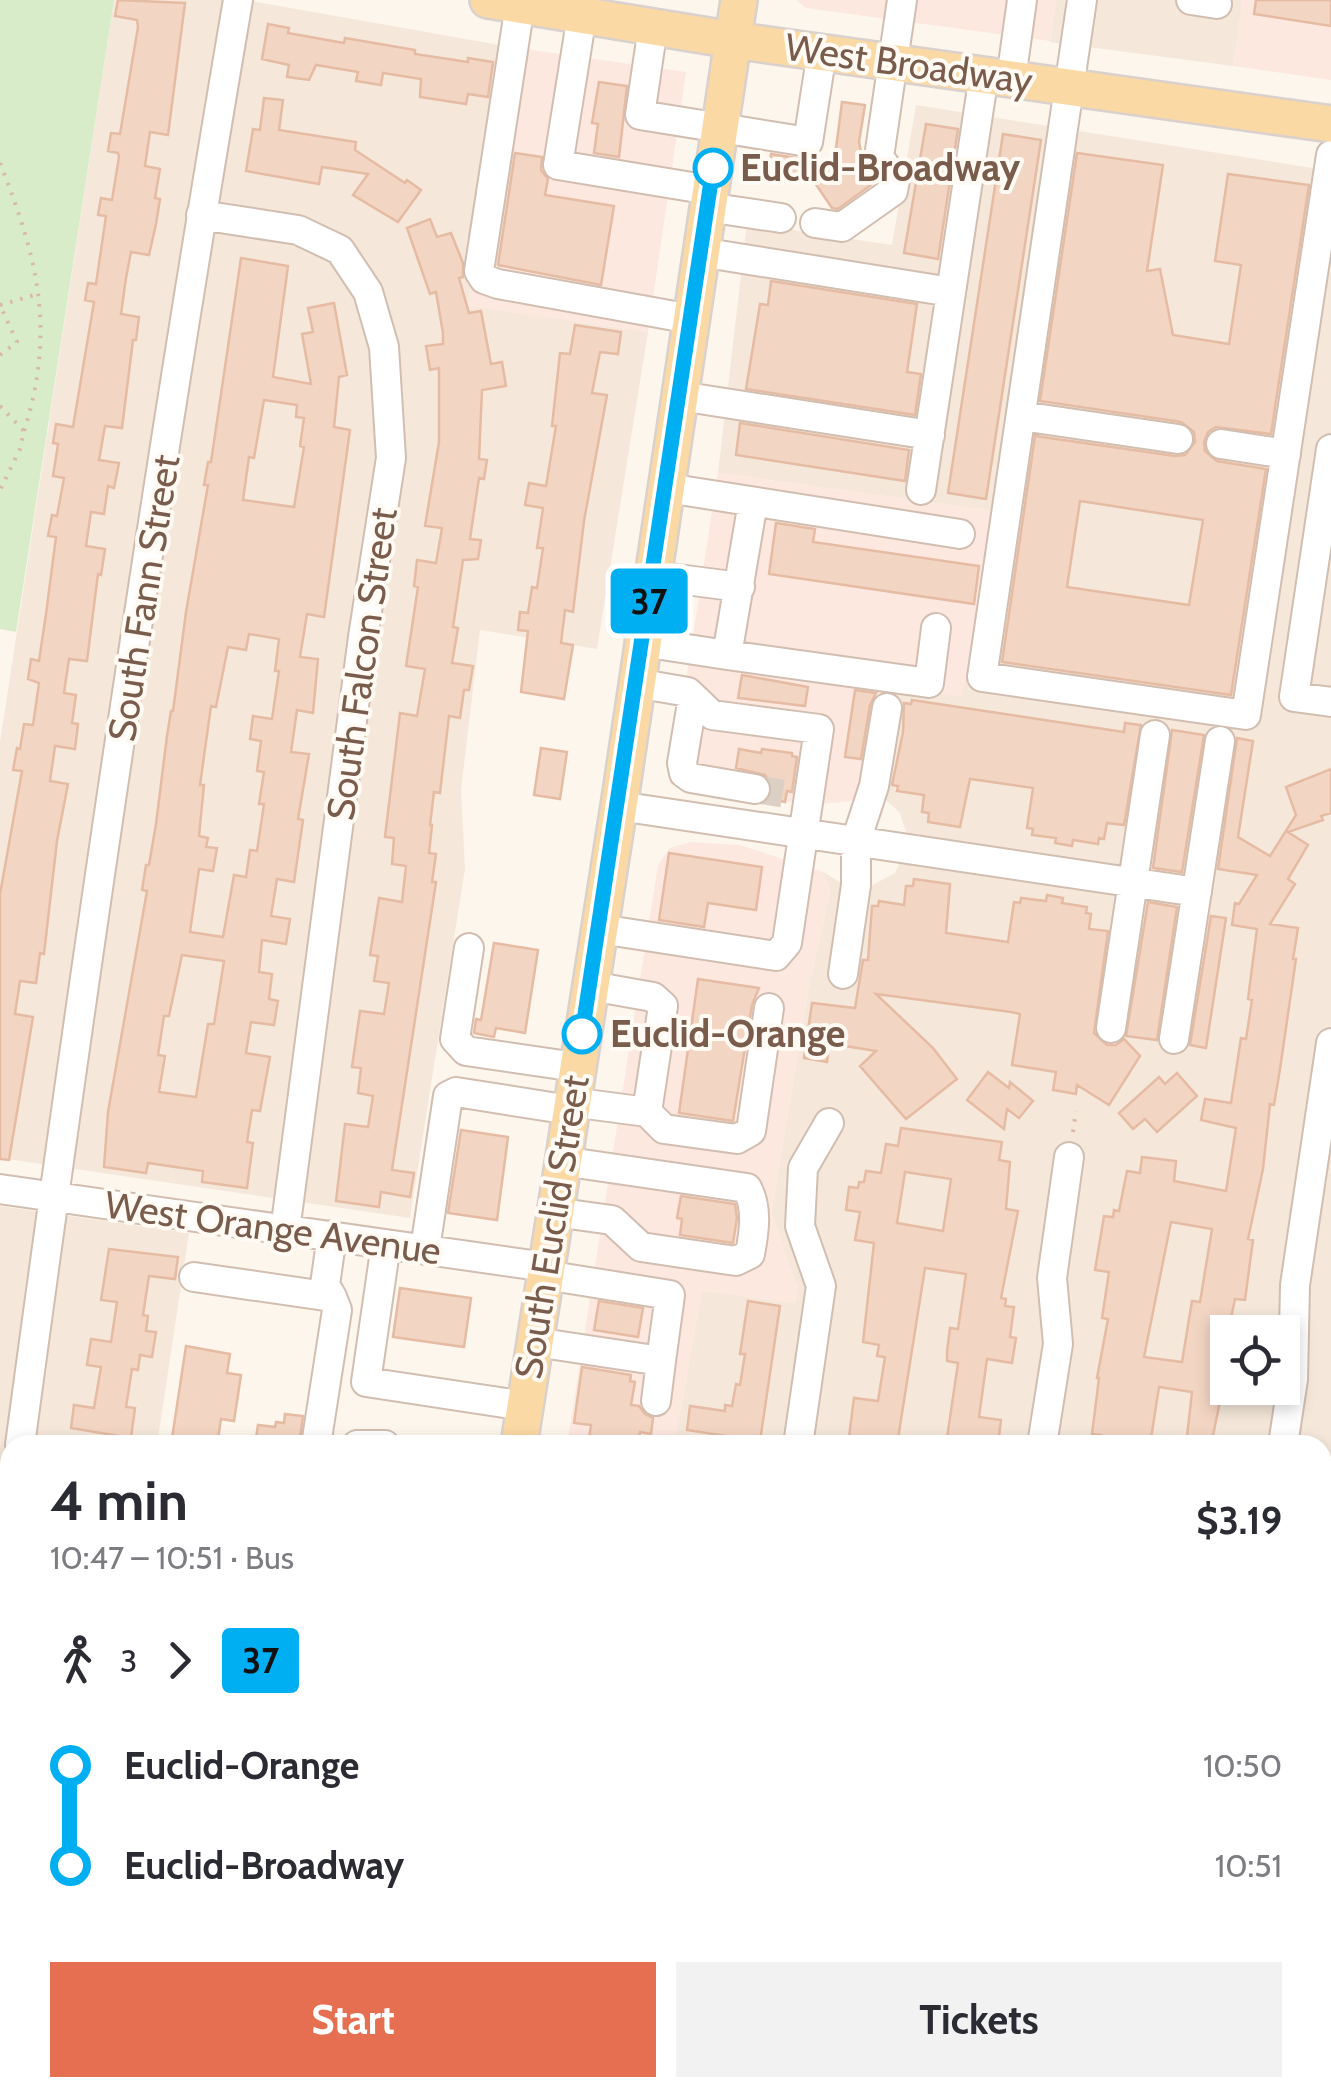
<!DOCTYPE html>
<html lang="en">
<head>
<meta charset="utf-8">
<style>
  body { margin:0; font-family:Cabin,sans-serif; background:#f2f2f3; color:#2b2b33; height:100vh; display:flex; flex-direction:column; font-size:38px; white-space:nowrap }
  * { box-sizing:border-box; margin:0 }
  p { font-size:32px; color:#7c7c81 }
  .icon { flex:none; width:55px; height:55px; fill:none; stroke:currentColor; stroke-width:2; stroke-linecap:round; stroke-linejoin:round }
  .map { position:relative; flex:1; overflow:hidden }
  .sheet { position:absolute; left:0px; top:1435px; width:1332px; height:662px; display:flex; flex-direction:column; background:#fff; border-radius:30px 30px 0 0; box-shadow:0 5px 15px #0003 }
  .sheet>* { flex:none }
  .badge { padding:0 20px; border-radius:8px; font-size:35px; line-height:65px }
  .fabs { position:absolute; left:1210px; top:1315px; display:grid; gap:20px }
  .fabs a { display:grid; place-items:center; width:90px; height:90px; border-radius:0px; background:#fff; box-shadow:0 5px 15px #0003; font-size:50px }
  .map>.badge { position:absolute; translate:-50% -50%; box-shadow:0 0 0 5px #fff }
  .legs { display:flex; align-items:center; gap:15px; height:110px; padding:0 50px; font-size:32px }
  .legs p { margin-inline-start:auto }
  .head { display:flex; align-items:center; justify-content:space-between; height:170px; padding:0 50px }
  h1 { font-size:55px; font-weight:800; line-height:75px }
  .primary-button { display:flex; gap:20px; margin-top:auto; padding:20px 50px }
  .primary-button a { flex:1; height:115px; border-radius:0px; background:#e76f51; color:#fff; font-size:40px; font-weight:800; line-height:115px; text-align:center }
  .primary-button a+a { background:#f2f2f3; color:#2b2b33 }
  ul { padding:0 50px; list-style:none }
  li { display:flex; align-items:center; gap:35px; height:100px; font-size:38px }
  li i { display:grid; place-items:center; width:15px; height:100%; margin:0 12px; background:currentColor }
  li i::after { content:''; width:25px; height:25px; margin:-12px; border:8px solid; border-radius:50%; background:#fff }
  li p { margin-inline-start:auto }
  li:first-child i { background:linear-gradient(#0000 50%,currentColor 0) }
  li:last-child i { background:linear-gradient(currentColor 50%,#0000 0) }
  .map>svg:first-child { display:block }
  .residential { fill:#f5e8da; fill-rule:evenodd }
  .commercial { fill:#fde8e0 }
  .green { fill:#d8ecc9 }
  .building { fill:#f3d5c3; stroke:#e6bba3; stroke-width:2.5; fill-rule:evenodd }
  .lines { fill:none; stroke-linecap:round; stroke-linejoin:round }
  .minor-tunnel { stroke:#dcd0c4; stroke-width:28; stroke-dasharray:28 14; stroke-linecap:butt }
  .minor-casing { stroke:#d1beb0; stroke-width:32 }
  .major-casing { stroke:#dad1cd; stroke-width:40 }
  .path { stroke:#d9b8a5; stroke-width:4; stroke-dasharray:2.5 8; stroke-linecap:butt }
  .minor { stroke:#fff; stroke-width:28 }
  .major { stroke:#fbd9a5; stroke-width:35 }
  .line-1-casing { stroke:#fff; stroke-width:22 }
  .line-1 { stroke:#00aff2; stroke-width:15 }
  .stop-1-dot { fill:#fff; stroke:#00aff2; stroke-width:5 }
  .labels { text-anchor:middle; stroke-width:8; stroke-linejoin:round; paint-order:stroke }
  .street-label { font-size:38px; fill:#7a5c4d; stroke:#fffaf3 }
  .stop-label { font-size:38px; font-weight:bold; fill:#7a5c4d; stroke:#fffaf3; text-anchor:start }
</style>
</head>
<body>
<div class="map">
<svg width="1331" height="2097" viewBox="0 0 1331 2097">
  <rect width="100%" height="100%" fill="#fdf6ec"/>
  <!-- residential -->
  <path class="residential" d="M114,0H246L505,46L468,305L648,332L597,649L480,630L461,790L465,869L410,1218L0,1158V742Z
    M1056,0H1243L1233,66L1050,42Z
    M916,105L1331,171V2011L1322,2010V1445H674L702,1290L795,1303L797,1287L771,1213L808,990L830,892L823,872L845,885L867,888L895,873L909,841L900,813L883,797L863,800L880,686L993,511L718,473L747,223L892,245ZM1228,1332H1282V1388H1228Z
    M0,1206L189,1233L157,1445H10V1596L0,1594Z
    M0,1821L10,1822V2088H377L375,2097H0Z
    M564,2088H1047L1046,2097H563Z"/>
  <!-- commercial -->
  <path class="commercial" d="M796,0H1056L1050,41L806,8Z
    M1243,0H1331V80L1233,66Z
    M505,46L686,72L648,332L468,306Z
    M718,473L994,511L962,697L880,686L863,800L808,805L670,784Z
    M690,842L740,845L823,872L830,892L808,990L771,1213L797,1287L795,1303L702,1290L674,1445H567L658,865L670,848Z
    M476,2088H564L563,2097H507L475,2092Z"/>
  <!-- green -->
  <path class="green" d="M0,0H114L16,632L0,629Z
    M0,1594L10,1596V1822L0,1821Z
    M1323,2010L1331,2011V2097H1046L1047,2088H1322Z"/>
  <!-- building -->
  <path class="building" d="M118,0L185,3L168,135L150,132L145,166L160,169L155,198L160,199L156,224L149,255L131,252L126,278L121,314L139,317L136,340H133L122,428L105,426L99,460L119,463L114,488L108,486L104,514L91,512L86,546L105,549L101,575L98,574L87,661L69,659L64,693L76,695L72,723L78,724L75,749L55,746L50,781L68,784L57,841L44,954L40,953L36,983L20,981L15,1014L33,1017L9,1160L0,1159V894L22,771L13,770L17,748L20,749L24,724L33,725L39,683L28,679L31,659L39,661L46,614L56,537L48,536L52,515L57,516L64,478L53,476L58,444L53,443L56,424L73,427L94,302L85,300L88,283L96,284L106,216L98,215L101,198L112,200L119,157L118,153L108,151L111,133L120,134L138,27L137,20L115,16Z
    M1256,0H1331V26L1254,14Z
    M268,24L289,28L288,33L344,43L345,38L415,50V54L468,62V58L493,62L488,97L468,94L466,104L420,97L421,79L383,73L381,85L356,81L358,72L316,65L309,80L287,77L289,65L262,59Z
    M599,82L627,86L619,157L594,153L598,124L592,123Z
    M264,98L283,100L279,130L356,142L355,150L405,183L407,180L421,190L398,222L353,195L368,174L322,167L319,184L246,171L253,129L260,130Z
    M842,102L865,105L859,142L864,166L875,182L838,209L832,208L815,183L768,176L771,154L834,164Z
    M926,124L958,129L938,259L904,253Z
    M1003,134L1041,140L986,499L948,493Z
    M515,153L542,157L541,170L548,179L545,195L614,206L601,285L498,265Z
    M1077,153L1163,165L1147,271L1160,269L1173,335L1229,344L1241,265L1215,261L1228,174L1309,185L1271,434L1216,427L1208,432L1204,442L1205,451L1217,461L1266,469L1231,695L1002,662L1035,436L1175,456L1185,455L1195,442L1194,432L1181,422L1040,401ZM1080,501L1203,520L1189,605L1067,587Z
    M430,219L437,237L451,233L463,263V277L459,278L469,313L481,311L491,364L502,362L506,386L482,390L479,459L487,460L484,479L479,478L470,539L481,540L478,559L463,560L453,627L458,628L452,663L473,666L469,690H464L460,718L449,716L440,793L434,792L430,825H432L429,853L436,854L432,882H436L392,1170L414,1173L410,1197L381,1192L379,1207L336,1201L345,1124L368,1127L373,1096L358,1093L361,1068L352,1067L360,1011L384,1014L389,983L374,981L378,956L370,955L379,898L402,902L406,866L392,864L394,838L385,837L400,713L417,716L425,669L406,666L418,587L414,586L417,560L436,563L442,528L425,526L439,442V368L430,370L426,346L443,344V333L436,292L430,294L407,228Z
    M241,258L288,266L273,377L311,384L302,334L313,332L308,308L334,303L347,375L339,377L334,427L350,430L324,617L307,614L300,657L318,659L313,713L297,710L291,752L309,754L298,819L303,820L294,882L277,879L271,916L290,919L286,944L262,940L259,972L272,974L269,999L278,1001L274,1025L251,1022L246,1053L270,1057L260,1111L252,1110L247,1142L253,1143L247,1188L202,1182L203,1171L148,1163L146,1173L104,1167L108,1112L147,891L142,890L146,865H149L156,824L167,736L171,711H173L186,612L208,485H204L208,462H211ZM264,400L297,405L296,417L304,418L300,446L304,447L294,507L243,500L249,457L254,458ZM249,634L279,639L275,671H279L272,719L253,716L250,739L261,741L257,771L264,772L259,804H264L257,851L250,850L246,877L234,875L223,937L190,932L199,869L213,871L217,848L206,847L208,838L199,836L204,785H200L211,706L216,707L228,647L246,650ZM182,955L224,961L214,1024H208L196,1097L159,1092L165,1056L158,1055L164,1016H169Z
    M771,281L917,304L907,372L921,374L915,415L746,389L760,304L768,305Z
    M575,325L621,332L618,354L600,352L592,393L607,395L584,521L573,612L565,610L561,643L573,645L564,699L521,692L528,631L518,630L520,612L528,613L532,587L537,588L543,548H537L543,508L525,505L529,483L546,486L556,426H552L560,353L570,354Z
    M740,423L909,450L905,481L736,455Z
    M776,523L815,529L813,542L979,566L974,604L769,574Z
    M742,675L808,687L805,706L738,698Z
    M855,690L876,693L870,705L861,759L845,757Z
    M912,700L1124,732L1125,723L1141,725L1124,825L1107,823L1104,839L1099,838L1098,844L1073,840L1072,846L1055,843L1056,838L1032,835L1033,829L1027,828L1033,788L970,779L960,827L928,822L929,813L922,812L924,795L897,791L898,786L892,785L903,732L904,703L911,704Z
    M1172,730L1204,735L1182,872L1153,868Z
    M1237,738L1253,741L1238,837L1270,856L1296,815L1286,787L1331,769V813L1321,816L1323,820L1288,832L1308,845L1288,879L1295,884L1270,924L1298,928L1293,959H1296L1280,1069L1274,1105L1270,1104L1263,1169L1248,1239L1253,1240L1245,1300L1235,1299L1228,1332V1393L1222,1392L1211,1445H1186L1192,1392L1159,1387L1150,1445L1100,1444L1101,1435L1092,1434L1099,1378H1097L1108,1319L1102,1318L1109,1272L1095,1270L1104,1216L1113,1217L1114,1210L1119,1211L1127,1171L1140,1173L1142,1157L1176,1161L1174,1181L1226,1191L1236,1128L1201,1120L1205,1099L1231,1103L1241,1038L1246,1039L1252,1000L1248,999L1257,929L1232,925L1235,903L1239,904L1257,875L1218,869ZM1171,1222L1212,1229L1200,1302L1192,1301L1182,1362L1144,1357Z
    M541,748L567,752L560,799L534,795Z
    M739,749L761,753L762,749L792,753V756L797,757L792,792L787,791L785,802L769,799L772,784L765,775L736,768Z
    M669,853L762,867L756,910L708,903L704,927L659,920Z
    M914,879L950,884L946,933L1008,942L1014,902L1020,903L1021,898L1046,901L1047,895L1063,898L1062,903L1087,907L1086,913L1091,914L1089,929L1108,931L1094,1033L1107,1045H1116L1124,1039L1140,1056L1109,1105L1077,1085L1076,1094L1053,1090L1056,1072L1012,1065L1020,1014L1011,1012L876,994L933,1048L957,1079L906,1119L860,1066L876,1051L839,1045L830,1036L827,1062L804,1058L812,1003L855,1008L863,960H868L872,906H878L879,901L904,905L906,886H913Z
    M1148,902L1177,907L1157,1040L1126,1036Z
    M1211,916L1226,918L1206,1048L1190,1045Z
    M494,943L538,950L525,1033L496,1028L494,1037L474,1033L476,1019L481,1020Z
    M698,979L759,988L752,1005L733,1121L679,1113Z
    M988,1072L1009,1088L1010,1082L1033,1101L1019,1118L1007,1109L1004,1129L967,1100Z
    M1177,1073L1197,1096L1157,1132L1145,1119L1133,1129L1119,1113L1159,1077L1165,1084Z
    M901,1128L1002,1142L999,1160L1010,1162L1006,1209L1018,1211L1001,1298L1006,1299L1005,1306L1014,1307L1010,1337L1016,1338L1012,1363L987,1359L979,1417L1001,1420L998,1445H946L958,1363L947,1361V1352L950,1328L958,1329L966,1274L925,1268L897,1445H848L854,1398L878,1401L885,1357L877,1356L879,1345L863,1342L874,1243L855,1240L860,1212L846,1210L849,1187L858,1188L859,1182H864L866,1171L881,1173L886,1144L898,1146ZM905,1172L951,1179L943,1231L897,1223Z
    M461,1130L508,1137L497,1220L448,1213Z
    M681,1196L735,1204L737,1218L733,1243L680,1235L682,1219L677,1218Z
    M109,1249L178,1257L175,1279L149,1276L143,1315L148,1316L146,1331L156,1332L152,1357L140,1355L138,1370L132,1369L126,1407L135,1408L131,1438L71,1428L74,1405L94,1408L101,1367L87,1365L91,1339L111,1342L117,1302L101,1300Z
    M400,1288L471,1298L464,1347L393,1337Z
    M599,1301L643,1308L638,1337L594,1330Z
    M748,1301L780,1306L760,1441L752,1440V1445H732L733,1437L687,1430L690,1406L725,1411V1405L732,1406L736,1384L740,1385L745,1354H740Z
    M186,1346L230,1354L227,1373L241,1375L234,1421L221,1419L217,1445H171Z
    M582,1367L631,1375L630,1381L635,1382L631,1405L639,1406L645,1414L653,1418L651,1434L640,1432L638,1445H588L591,1425L574,1423Z
    M285,1414L303,1416L299,1445H255L258,1425L275,1427L276,1422L284,1423Z"/>
  <g class="lines">
    <!-- minor-tunnel -->
    <path class="minor-tunnel" d="M755,789L786,794"/>
    <defs>
      <path id="minor" d="M1082,0L982,677L1246,715L1331,155
        M1191,0L1217,4
        M520,5L479,271L484,279L498,284L691,319
        M582,15L558,165L710,190
        M653,27L640,115L808,142L822,52
        M1011,79L1022,0
        M707,207L781,218
        M201,215L298,230L340,250L368,292L384,347L391,458L363,637L285,1231
        M815,223L842,227L893,191L895,180L879,157L902,0
        M700,252L951,292
        M680,396L930,435
        M1021,416L1178,439
        M1221,444L1286,454
        M1331,449L1294,697L1331,702
        M667,488L960,534
        M921,490L984,75
        M753,502L727,655L929,683L936,628
        M654,576L740,587
        M642,642L727,655
        M693,697L682,763L684,773L691,778L755,789
        M619,806L1197,892
        M600,929L776,956L787,943L819,729L712,715L688,692L636,683
        M469,948L455,1039L466,1051L576,1067
        M843,974L856,885V841L874,786L887,708
        M1111,1028L1155,735
        M1174,1039L1220,741
        M571,1102L647,1112L663,1006L653,997L591,986
        M647,1112L664,1129L737,1139L751,1131L769,1008
        M0,1189L546,1267
        M554,1212L612,1220L641,1247L736,1261L750,1254C754,1232 758,1208 747,1188L562,1161
        M386,1244L366,1382L525,1406
        M425,1249L448,1096L456,1092L570,1110
        M194,1277L332,1297L337,1310L316,1445
        M332,1297L325,1285L332,1235
        M535,1342L661,1361L670,1295L545,1275
        M656,1401L661,1361
        M20,1445C85,962 156,480 238,0
        M357,1445H385
        M798,1445L821,1286L800,1226L803,1168L829,1123
        M1042,1445L1058,1344L1052,1278L1069,1157
        M1283,1445L1293,1379L1295,1285L1331,1043
        M1322,1887L1331,1888
        M0,1938L10,1939
        M527,2088H533
        M18,2097L20,2088
        M817,2097L818,2088"/>
      <path id="major" d="M488,0L733,40L1331,124
        M519,1445L619,806L739,0
        M418,2097L419,2088"/>
    </defs>
    <!-- minor casing -->
    <use href="#minor" class="minor-casing"/>
    <!-- major casing -->
    <use href="#major" class="major-casing"/>
    <!-- path -->
    <path class="path" d="M0,163C38,259 56,331 24,431
      M0,305L38,294
      M0,355L17,342L0,305
      M0,406L24,431L20,449L0,490
      M1073,1132L1076,1111
      M1322,2029L1331,2032
      M1087,2097L1088,2088"/>
    <!-- minor -->
    <use href="#minor" class="minor"/>
    <!-- major -->
    <use href="#major" class="major"/>
  </g>
  <g class="lines">
    <defs>
      <path id="line-1" d="M582,1034L713,168"/>
    </defs>
    <!-- line-1 casing -->
    <use href="#line-1" class="line-1-casing"/>
    <!-- line-1 -->
    <use href="#line-1" class="line-1"/>
  </g>
  <!-- markers -->
  <g class="stop-1-dot">
    <circle cx="713" cy="168" r="18"/>
    <circle cx="582" cy="1034" r="18"/>
  </g>
  <g class="labels">
    <!-- street labels -->
    <g class="street-label">
      <text transform="translate(909 64) rotate(8)" y="13">West Broadway</text>
      <text transform="translate(144 598) rotate(-81)" y="13">South Fann Street</text>
      <text transform="translate(362 664) rotate(-82)" y="13">South Falcon Street</text>
      <text transform="translate(552 1227) rotate(-81)" y="13">South Euclid Street</text>
      <text transform="translate(273 1228) rotate(8)" y="13">West Orange Avenue</text>
    </g>
    <!-- stop labels -->
    <g class="stop-label">
      <text x="740" y="181">Euclid-Broadway</text>
      <text x="610" y="1047">Euclid-Orange</text>
    </g>
  </g>
</svg>
<div class="fabs">
<a><svg class="icon" aria-label="locate" viewBox="0 0 24 24"><circle cx="12" cy="12" r="6"/><path d="M12 2v4M12 18v4M2 12h4M18 12h4"/></svg></a>
</div>
<b class="badge" style="left:649px;top:601px;background:#00aff2;color:#111">37</b>
<section class="sheet">
<div class="head"><div><h1>4 min</h1><p>10:47 – 10:51 · Bus</p></div><b>$3.19</b></div>
<div class="legs"><svg class="icon" aria-label="walk" viewBox="0 0 24 24"><circle cx="13" cy="4" r="2"/><path d="M13 8l-2 6 4 7M11 14l-3 7M7 12l3-4h3l4 4"/></svg>3<svg class="icon" aria-label="forward" viewBox="0 0 24 24"><path d="M9 5l7 7-7 7"/></svg><b class="badge" style="background:#00aff2;color:#111">37</b></div>
<ul>
<li><i style="color:#00aff2"></i><b>Euclid-Orange</b><p>10:50</p></li>
<li><i style="color:#00aff2"></i><b>Euclid-Broadway</b><p>10:51</p></li>
</ul>
<div class="primary-button"><a>Start</a><a>Tickets</a></div>
</section>
</div>
</body>
</html>
